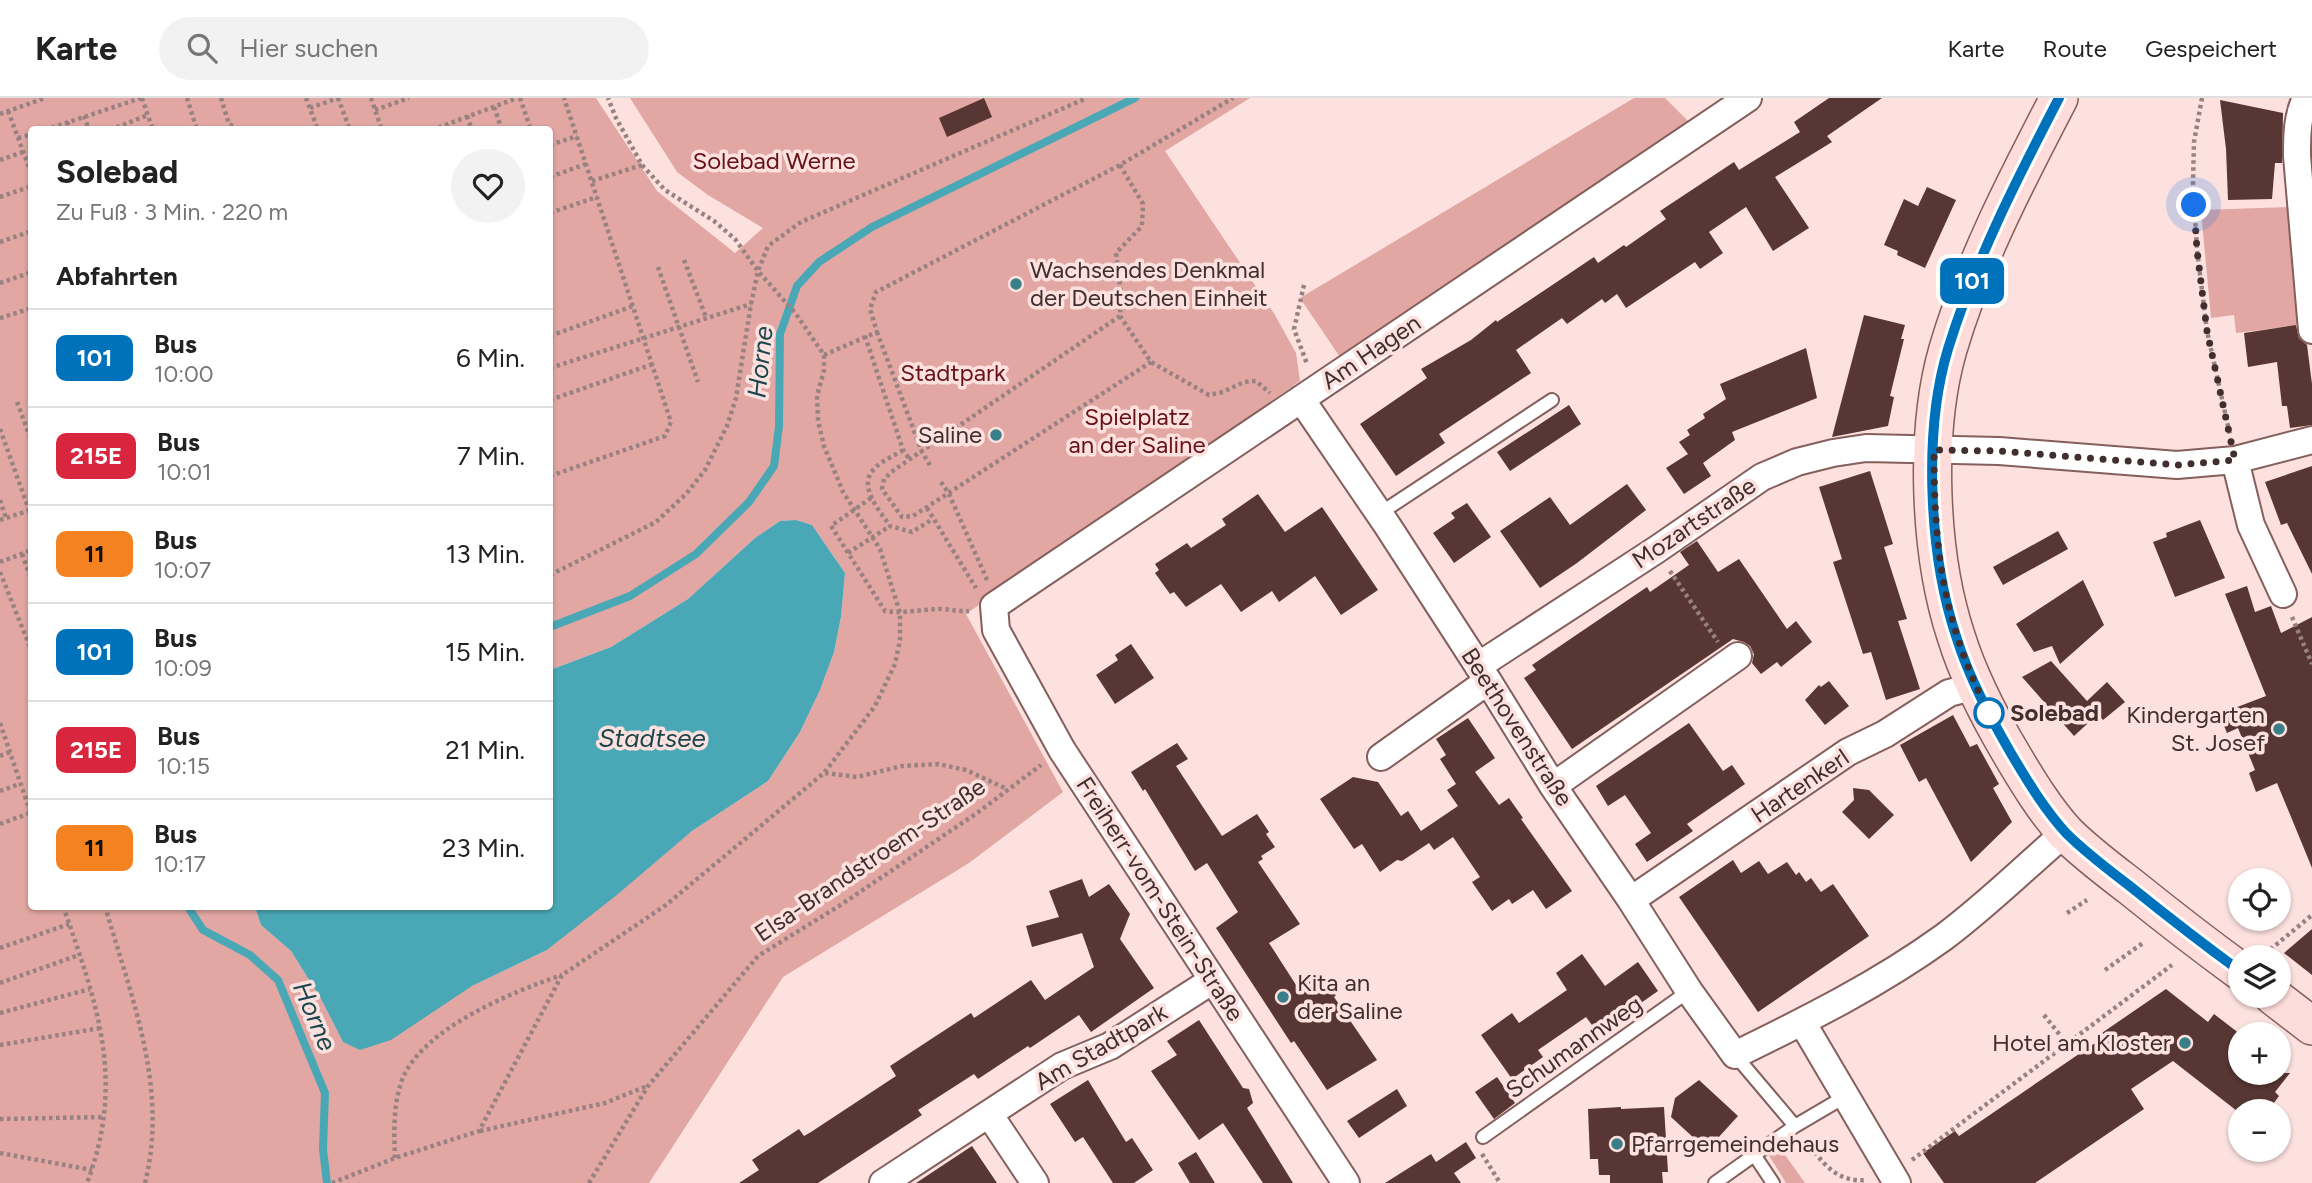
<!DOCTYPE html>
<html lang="de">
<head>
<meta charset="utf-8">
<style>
  body { margin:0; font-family:Figtree,sans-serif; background:#f2f2f2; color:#222; height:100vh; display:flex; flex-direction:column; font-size:26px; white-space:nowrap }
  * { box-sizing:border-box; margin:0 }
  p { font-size:23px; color:#767676 }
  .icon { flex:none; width:38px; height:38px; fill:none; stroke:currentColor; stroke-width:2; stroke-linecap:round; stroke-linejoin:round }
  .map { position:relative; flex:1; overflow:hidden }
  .drawer { position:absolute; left:28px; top:28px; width:525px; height:784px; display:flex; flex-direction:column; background:#fff; border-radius:7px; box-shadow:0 2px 5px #0004 }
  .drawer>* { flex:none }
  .badge { padding:0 14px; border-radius:10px; font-size:24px; line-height:46px }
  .fabs { position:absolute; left:2228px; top:770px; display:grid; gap:14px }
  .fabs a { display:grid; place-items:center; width:63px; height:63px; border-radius:50%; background:#fff; box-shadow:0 2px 5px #0004; font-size:35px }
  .you { position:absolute; width:35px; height:35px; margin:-18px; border:5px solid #fff; border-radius:50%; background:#1a73e8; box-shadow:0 0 0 10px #1a73e833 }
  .map>.badge { position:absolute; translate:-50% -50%; box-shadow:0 0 0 4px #fff }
  h2 { padding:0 28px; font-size:26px; line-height:63px }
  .round { display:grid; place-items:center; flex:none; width:74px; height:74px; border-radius:37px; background:#f2f2f2 }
  .head { display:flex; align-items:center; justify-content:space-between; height:119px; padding:0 28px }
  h1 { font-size:33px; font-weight:700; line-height:52px }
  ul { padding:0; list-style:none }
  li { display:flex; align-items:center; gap:21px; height:98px; padding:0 28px; border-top:2px solid #e0e0e0 }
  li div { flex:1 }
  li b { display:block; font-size:26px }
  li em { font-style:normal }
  li .badge { min-width:77px; font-weight:700; text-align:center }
  header { display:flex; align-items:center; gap:42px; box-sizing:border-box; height:98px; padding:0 35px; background:#fff; border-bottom:2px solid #e0e0e0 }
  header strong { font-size:33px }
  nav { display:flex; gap:38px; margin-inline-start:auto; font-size:24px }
  .search { width:490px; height:63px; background:#f2f2f2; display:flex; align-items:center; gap:18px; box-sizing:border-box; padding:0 24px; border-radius:38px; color:#767676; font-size:26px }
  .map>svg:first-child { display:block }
  .green { fill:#e2a7a2; fill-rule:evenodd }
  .water { fill:#4aa8b6 }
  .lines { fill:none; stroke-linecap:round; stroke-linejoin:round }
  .stream { stroke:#4aa8b6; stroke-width:8 }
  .building { fill:#573633 }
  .service-casing { stroke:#845f5c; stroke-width:16 }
  .minor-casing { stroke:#845f5c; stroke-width:30 }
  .secondary-casing { stroke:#845f5c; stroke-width:40 }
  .path { stroke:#988281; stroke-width:4.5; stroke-dasharray:3.5 3.5; stroke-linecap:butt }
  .service { stroke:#fff; stroke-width:12 }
  .minor { stroke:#fff; stroke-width:26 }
  .secondary { stroke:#fedcda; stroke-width:37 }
  .line-casing { stroke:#fff; stroke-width:16 }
  .line { stroke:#0072bc; stroke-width:10 }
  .walk { stroke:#402f2e; stroke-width:7; stroke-dasharray:0 12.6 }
  .poi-dot { fill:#387f89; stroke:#fce1df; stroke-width:2.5 }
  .stop-dot { fill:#fff; stroke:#0072bc; stroke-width:3.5 }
  .labels { text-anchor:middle; stroke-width:7; stroke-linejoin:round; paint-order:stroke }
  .park-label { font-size:24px; fill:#681116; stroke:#fce1df }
  .poi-label { font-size:24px; fill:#402f2e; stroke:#fce1df; text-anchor:start }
  .street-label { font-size:24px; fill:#402f2e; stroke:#fce1df }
  .stop-label { font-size:24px; font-weight:bold; fill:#402f2e; stroke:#fce1df; text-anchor:start }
  .water-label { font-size:26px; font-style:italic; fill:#1b454c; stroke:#fce1df }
</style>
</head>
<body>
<header>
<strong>Karte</strong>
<div class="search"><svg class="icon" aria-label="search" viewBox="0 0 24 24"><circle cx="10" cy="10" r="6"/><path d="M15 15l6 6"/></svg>Hier suchen</div>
<nav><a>Karte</a><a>Route</a><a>Gespeichert</a></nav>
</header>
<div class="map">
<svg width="2312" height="1085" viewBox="0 0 2312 1085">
  <rect width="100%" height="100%" fill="#fce1df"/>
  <!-- green -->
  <path class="green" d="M0,0H596L657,93L735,155L763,130L708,97L677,74L630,0H1250L1165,53L1275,217L1296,255L1300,283L966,516L1063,694L969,765L783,879L649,1085H0ZM32,32H550V572L611,549L688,501L755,440L780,423L796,422L812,427L845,475L841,519L834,554L820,592L800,634L768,683L692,733L547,852L472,888L343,944L321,901L291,853L261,827L255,809L32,808Z
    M1634,0H1665L1689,24L1340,259L1300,200Z
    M2291,109L2301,227L2236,235L2234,217L2211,220L2201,112Z
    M1778,1047L1805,1085H1786L1768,1056Z"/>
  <!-- water -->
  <path class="water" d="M796,422L812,427L845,475L841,519L834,554L820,592L800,634L768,683L692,733L618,796L547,852L472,888L391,942L360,952L343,944L321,901L291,853L261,827L255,809L550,808V572L611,549L688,501L755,440L780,423Z"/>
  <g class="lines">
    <!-- stream -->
    <path class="stream" d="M550,529L630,498L696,456L749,404L774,368L779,328L780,236L797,188L819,164L872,129L1135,0
      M190,808V812L203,832L250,857L278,882L325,995L323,1051L327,1085"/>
  </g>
  <!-- building -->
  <path class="building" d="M984,0L992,19L947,39L939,20Z
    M1829,0H1882L1827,38L1832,44L1775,79L1809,130L1773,153L1746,109L1709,134L1723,155L1700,171L1695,164L1626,210L1617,196L1605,205L1602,201L1567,226L1562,220L1516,252L1531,275L1439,336L1445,345L1396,378L1360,326L1427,280L1421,271L1471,242L1496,222L1497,224L1594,159L1598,165L1624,147L1626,149L1666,121L1660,113L1734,64L1739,72L1800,34L1794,24Z
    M2220,2L2283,15L2282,65H2275L2272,101L2228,102L2226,51Z
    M1927,89L1956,102L1925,170L1897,157L1898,153L1884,147L1904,101L1918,108Z
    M1864,217L1905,227L1901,241H1904L1890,298L1894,299L1888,328L1832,339Z
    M2296,227L2299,240L2307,247L2312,286V327L2290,330L2287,308H2282L2277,264L2248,269L2244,235Z
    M1806,250L1817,300L1732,334L1735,342L1703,365L1711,378L1684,396L1666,370L1688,356L1679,344L1690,337L1687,332L1705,320L1703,316L1726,301L1720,286Z
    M1569,307L1581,326L1510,373L1497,354Z
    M2312,368V476L2287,425L2281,427L2265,384Z
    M1870,373L1893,446L1884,449L1907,521L1898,523L1920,591L1886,602L1871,554L1863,556L1833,464L1842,461L1819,389Z
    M1627,386L1646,412L1577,465L1540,490L1500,433L1550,399L1570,427Z
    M1258,396L1285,434L1322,409L1378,492L1341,517L1315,478L1279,504L1272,493L1241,514L1221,486L1186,509L1174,494L1170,496L1155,475L1159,472L1155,466L1187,445L1191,450L1226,427L1222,421Z
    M1467,405L1491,439L1454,465L1433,435L1455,420L1451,415Z
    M2200,422L2225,480L2175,499L2153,444L2167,439L2166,435Z
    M2058,433L2068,451L2003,487L1993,469Z
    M1697,443L1718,474L1739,461L1787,531L1796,523L1812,544L1781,569L1777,564L1761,576L1752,565L1754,556L1750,548L1744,544L1733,541L1572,651L1524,580L1536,572L1532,567L1647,489L1650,494L1689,467L1680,454Z
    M2083,482L2104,527L2060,566L2052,548L2034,554L2016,526Z
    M2247,488L2255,514L2271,508L2281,535L2312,519V770L2277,685L2256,694L2249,675L2255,672L2238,630L2227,635L2219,616L2266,598L2225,496Z
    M1131,546L1154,580L1115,606L1096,577L1118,562L1115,557Z
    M2051,563L2087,603L2107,584L2125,604L2103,622L2098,616L2074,638L2022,579Z
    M1829,583L1849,608L1825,627L1805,602L1819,587L1821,589Z
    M1953,617L1970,649L1977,646L1999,686L1993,690L2012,724L1971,764L1926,680L1919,684L1900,647Z
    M1468,620L1495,660L1475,674L1499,707L1509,700L1523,720L1521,721L1572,793L1546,811L1533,792L1512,806L1509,801L1492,813L1472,784L1480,779L1453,739L1434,752L1429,745L1402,763L1397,762L1380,774L1362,746L1354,751L1320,701L1353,679L1378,684L1401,718L1408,713L1421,733L1458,708L1447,692L1456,686L1440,661L1446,657L1436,641Z
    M1689,625L1723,673L1732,667L1745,686L1687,726L1693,733L1647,764L1635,746L1651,735L1625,697L1608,708L1596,688Z
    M1177,645L1188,661L1176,668L1222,738L1257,716L1269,734L1266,736L1275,749L1261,758L1263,761L1258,764L1300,826L1269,845L1298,890L1322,874L1336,897L1334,899L1377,962L1327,992L1294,943L1291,945L1216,830L1238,814L1207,765L1195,773L1145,691L1143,693L1131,674Z
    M1853,690L1869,692L1894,717L1869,741L1842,714L1854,702Z
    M1733,762L1741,775L1759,763L1768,776L1787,764L1796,777L1799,774L1806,784L1811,780L1821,794L1833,786L1869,838L1758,914L1679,799Z
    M1082,781L1089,799L1109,786L1130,816L1120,841L1154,890L1091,934L1079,917L1030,950L1028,948L978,981L974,976L918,1012L922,1017L818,1085H739L759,1072L752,1062L799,1031L804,1038L811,1034L896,978L890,968L971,915L974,920L1031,882L1045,902L1094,869L1082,835L1032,849L1026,828L1059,819L1049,793Z
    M2312,831V877L2284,855Z
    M1582,856L1605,888L1638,864L1658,893L1598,935L1586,919L1538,952L1543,959L1512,981L1481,937L1512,915L1519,925L1567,892L1556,875Z
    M2166,891L2208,924L2214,916L2240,936V975H2290L2275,994L2279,998L2268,1013H2237L2173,963L2131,991L2144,1011L2035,1085H1944L1923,1055L1955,1033L1959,1038L2098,943L2096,939Z
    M1199,922L1243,990L1249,991L1253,1005L1247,1010L1293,1085H1263L1223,1025L1199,1042L1151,973L1177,957L1167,943Z
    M1497,979L1515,1005L1494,1021L1475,994Z
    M1088,982L1126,1044L1132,1040L1153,1072L1134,1085H1113L1083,1039L1075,1044L1050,1006Z
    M1699,982L1738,1018L1707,1052L1671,1019L1675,1000Z
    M1397,991L1407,1008L1359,1040L1347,1023Z
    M1621,1009V1011L1664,1009L1668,1074H1662L1663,1085H1610V1077H1599L1598,1061H1590L1588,1011Z
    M1466,1044L1476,1060L1454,1075L1461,1085H1385L1431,1056L1436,1064Z
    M972,1048L997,1085H916Z
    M1196,1054L1215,1085H1190L1178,1065Z"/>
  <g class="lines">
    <defs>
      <path id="service" d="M1379,416L1552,302
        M1735,957L1795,1028
        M1483,1039L1689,893
        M1755,1058L1773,1085
        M1715,1085L1795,1028L1846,998"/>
      <path id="minor" d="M2306,0C2297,19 2297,37 2297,58L2312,232
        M1301,301L1387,427L1488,583L1553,688L1631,802L1689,893L1735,957C1807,922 1879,886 1944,839C1987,807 2025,769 2066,734
        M2235,362L2251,427L2283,496
        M1478,568L1656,452L1762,379L1797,364L1833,355L1866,350L1999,353L2177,367L2235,362L2312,342
        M1381,659L1488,583
        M1553,688L1738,558
        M1631,802L1848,654L1885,636L1949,595L1976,588
        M1802,924L1897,1085
        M989,1016L1035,1085
        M883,1085L1062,968L1110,948L1213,882
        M1346,1085L1062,652L996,532L994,508L1748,0"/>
      <path id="secondary" d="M2059,0C2017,81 1974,163 1948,251C1924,334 1929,456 1956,538C1969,580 1990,620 2012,657C2028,684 2045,712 2066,735C2086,755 2109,772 2131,789C2167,818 2203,846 2240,873
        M2273,898L2312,928"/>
    </defs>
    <!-- service casing -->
    <use href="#service" class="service-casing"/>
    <!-- minor casing -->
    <use href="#minor" class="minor-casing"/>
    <!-- secondary casing -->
    <use href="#secondary" class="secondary-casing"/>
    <!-- path -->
    <path class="path" d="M142,0L153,32
      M187,0L197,32
      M221,0L229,26L241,32
      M306,0L318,32
      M338,0L350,32
      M371,0L382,32
      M520,0L531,32
      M2202,0L2194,44L2193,84L2197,152L2207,233L2230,337
      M494,9L502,32
      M310,10L338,0
      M375,12L409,0
      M8,13L32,77
      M0,16L45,0
      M84,18L89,32
      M467,18L472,32
      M67,24L70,32
      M45,32L141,0
      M110,32L148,17
      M432,32L517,0
      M18,40L32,36
      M550,47L577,38
      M0,62L23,54
      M1120,67L1143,106L1142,128L1116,155L1121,197L1120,218L1151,264L1209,297L1223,294L1244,284L1256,283L1270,295
      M550,79L586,66
      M592,83L642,67
      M0,99L32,88
      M550,115L597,99
      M0,144L32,133
      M684,162L706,219
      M658,169L698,284
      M0,185L32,174
      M1304,187L1294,231L1307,266
      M1120,218L894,372L884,381L882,391L902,419L913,418L1151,264
      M0,220L32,210
      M877,234L922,354L931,369
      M550,238L633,208
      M865,238L903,352L910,362
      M824,257L877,234L870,211L876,194L1120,67L1233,0
      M550,270L751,206
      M550,302L653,266
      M17,304L32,344
      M0,331L29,412
      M903,352C894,358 881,363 874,371C857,388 880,413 890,428L912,434L933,421
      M550,378L665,338L671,324L564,0
      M941,384L949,396L988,484
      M871,400L831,428L885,513C904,516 922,511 941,511C951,511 960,514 969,513
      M0,402L6,420
      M927,410L976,490
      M0,422L31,412
      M848,455L890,428
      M22,456L32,483
      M0,464L32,452
      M1670,473L1718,544
      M0,474L32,554
      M550,477L656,424L687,395L705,372L727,328L736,300L751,206L758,173L768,148L801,124L1087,0
      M2292,519L2312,566
      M0,625L32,719
      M0,658L10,654
      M825,675L857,679L902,668L938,666L966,672L1007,691
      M0,693L20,686
      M0,726L30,715
      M63,808C97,906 126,982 87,1085
      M105,808C131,899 169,990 145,1085
      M2067,815L2087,802
      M0,850L69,826
      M2265,856L2312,817
      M2105,872L2143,845
      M0,885L79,857
      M0,915L90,891
      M2044,917L2067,946
      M0,947L101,930
      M0,1021L105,1019
      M480,1033L605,1005L647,988
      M1806,1043C1823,1065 1836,1085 1867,1082
      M0,1055L92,1072
      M1482,1056L1500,1085
      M395,1060C394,1035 393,1010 401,985C418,932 512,894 562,877
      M1912,1062L2172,867
      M332,1085L395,1060L479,1033L562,877L666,807L824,675L875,608L895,566L900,542V515L880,451L843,394L824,348L818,323L817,298L824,272V257L796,216L758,173L735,141L714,123L665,92L642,67L616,20L608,0
      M589,1085L648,988L758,858L839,808L977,715L1041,667"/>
    <!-- service -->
    <use href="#service" class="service"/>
    <!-- minor -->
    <use href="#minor" class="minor"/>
    <!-- secondary -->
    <use href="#secondary" class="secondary"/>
  </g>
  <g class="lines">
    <defs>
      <path id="line" d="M2059,0C2017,81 1975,163 1948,251C1923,333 1929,457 1956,538C1969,580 1990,619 2012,657C2028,684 2045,712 2066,735C2086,755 2109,772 2131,789C2167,818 2203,846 2240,873"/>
    </defs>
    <!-- line casing -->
    <use href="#line" class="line-casing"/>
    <!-- line -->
    <use href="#line" class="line"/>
    <!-- walk -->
    <path class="walk" d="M1989,615C1943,524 1934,453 1934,352L1998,353L2178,367L2235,362L2207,233L2197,152L2194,107"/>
  </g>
  <!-- markers -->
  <g class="poi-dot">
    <circle cx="1016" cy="186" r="7"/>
    <circle cx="996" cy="337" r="7"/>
    <circle cx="2279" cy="631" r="7"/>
    <circle cx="1283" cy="899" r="7"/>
    <circle cx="2185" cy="945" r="7"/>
    <circle cx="1617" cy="1046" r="7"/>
  </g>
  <circle class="stop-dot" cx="1989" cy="615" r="14"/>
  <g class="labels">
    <!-- park labels -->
    <g class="park-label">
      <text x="774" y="71">Solebad Werne</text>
      <text x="953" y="283">Stadtpark</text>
      <text x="1137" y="327">Spielplatz<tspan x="1137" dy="28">an der Saline</tspan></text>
    </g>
    <!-- poi labels -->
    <g class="poi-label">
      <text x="1030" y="180">Wachsendes Denkmal<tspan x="1030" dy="28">der Deutschen Einheit</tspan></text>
      <text x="982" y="345" text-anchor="end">Saline</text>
      <text x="2265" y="625" text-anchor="end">Kindergarten<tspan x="2265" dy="28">St. Josef</tspan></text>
      <text x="1297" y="893">Kita an<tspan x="1297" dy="28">der Saline</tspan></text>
      <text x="2171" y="953" text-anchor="end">Hotel am Kloster</text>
      <text x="1631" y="1054">Pfarrgemeindehaus</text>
    </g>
    <!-- street labels -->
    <g class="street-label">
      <text transform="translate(1371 254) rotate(-34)" y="8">Am Hagen</text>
      <text transform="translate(1694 425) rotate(-34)" y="8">Mozartstraße</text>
      <text transform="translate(1517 629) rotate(57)" y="8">Beethovenstraße</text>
      <text transform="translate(1800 688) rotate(-34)" y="8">Hartenkerl</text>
      <text transform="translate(870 762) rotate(-34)" y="8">Elsa-Brandstroem-Straße</text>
      <text transform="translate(1160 801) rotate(57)" y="8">Freiherr-vom-Stein-Straße</text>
      <text transform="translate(1101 949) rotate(-30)" y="8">Am Stadtpark</text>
      <text transform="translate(1574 949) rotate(-35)" y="8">Schumannweg</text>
    </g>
    <!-- stop labels -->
    <g class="stop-label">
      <text x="2010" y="623">Solebad</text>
    </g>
    <!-- water labels -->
    <g class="water-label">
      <text transform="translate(760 264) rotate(-84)" y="9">Horne</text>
      <text x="652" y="649">Stadtsee</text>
      <text transform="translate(315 918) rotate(67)" y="9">Horne</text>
    </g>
  </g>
</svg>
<div class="fabs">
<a><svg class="icon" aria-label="locate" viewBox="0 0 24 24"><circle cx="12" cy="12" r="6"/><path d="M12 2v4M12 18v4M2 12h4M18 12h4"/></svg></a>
<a><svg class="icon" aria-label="layers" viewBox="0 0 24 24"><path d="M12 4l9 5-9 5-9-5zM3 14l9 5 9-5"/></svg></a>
<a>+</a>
<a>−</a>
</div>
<div class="you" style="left:2194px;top:107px"></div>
<b class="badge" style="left:1972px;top:183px;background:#0072bc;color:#fff">101</b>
<section class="drawer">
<div class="head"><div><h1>Solebad</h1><p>Zu Fuß · 3 Min. · 220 m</p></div><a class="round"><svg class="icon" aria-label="heart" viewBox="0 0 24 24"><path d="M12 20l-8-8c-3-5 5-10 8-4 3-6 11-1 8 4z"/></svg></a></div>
<h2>Abfahrten</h2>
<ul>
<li><span class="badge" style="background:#0072bc;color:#fff">101</span><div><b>Bus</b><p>10:00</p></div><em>6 Min.</em></li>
<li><span class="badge" style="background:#d7263d;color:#fff">215E</span><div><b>Bus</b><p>10:01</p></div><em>7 Min.</em></li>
<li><span class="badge" style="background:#f58220;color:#111">11</span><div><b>Bus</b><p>10:07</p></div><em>13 Min.</em></li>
<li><span class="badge" style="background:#0072bc;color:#fff">101</span><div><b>Bus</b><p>10:09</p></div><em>15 Min.</em></li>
<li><span class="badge" style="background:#d7263d;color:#fff">215E</span><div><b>Bus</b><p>10:15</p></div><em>21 Min.</em></li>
<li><span class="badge" style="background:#f58220;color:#111">11</span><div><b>Bus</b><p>10:17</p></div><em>23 Min.</em></li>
</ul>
</section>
</div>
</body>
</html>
